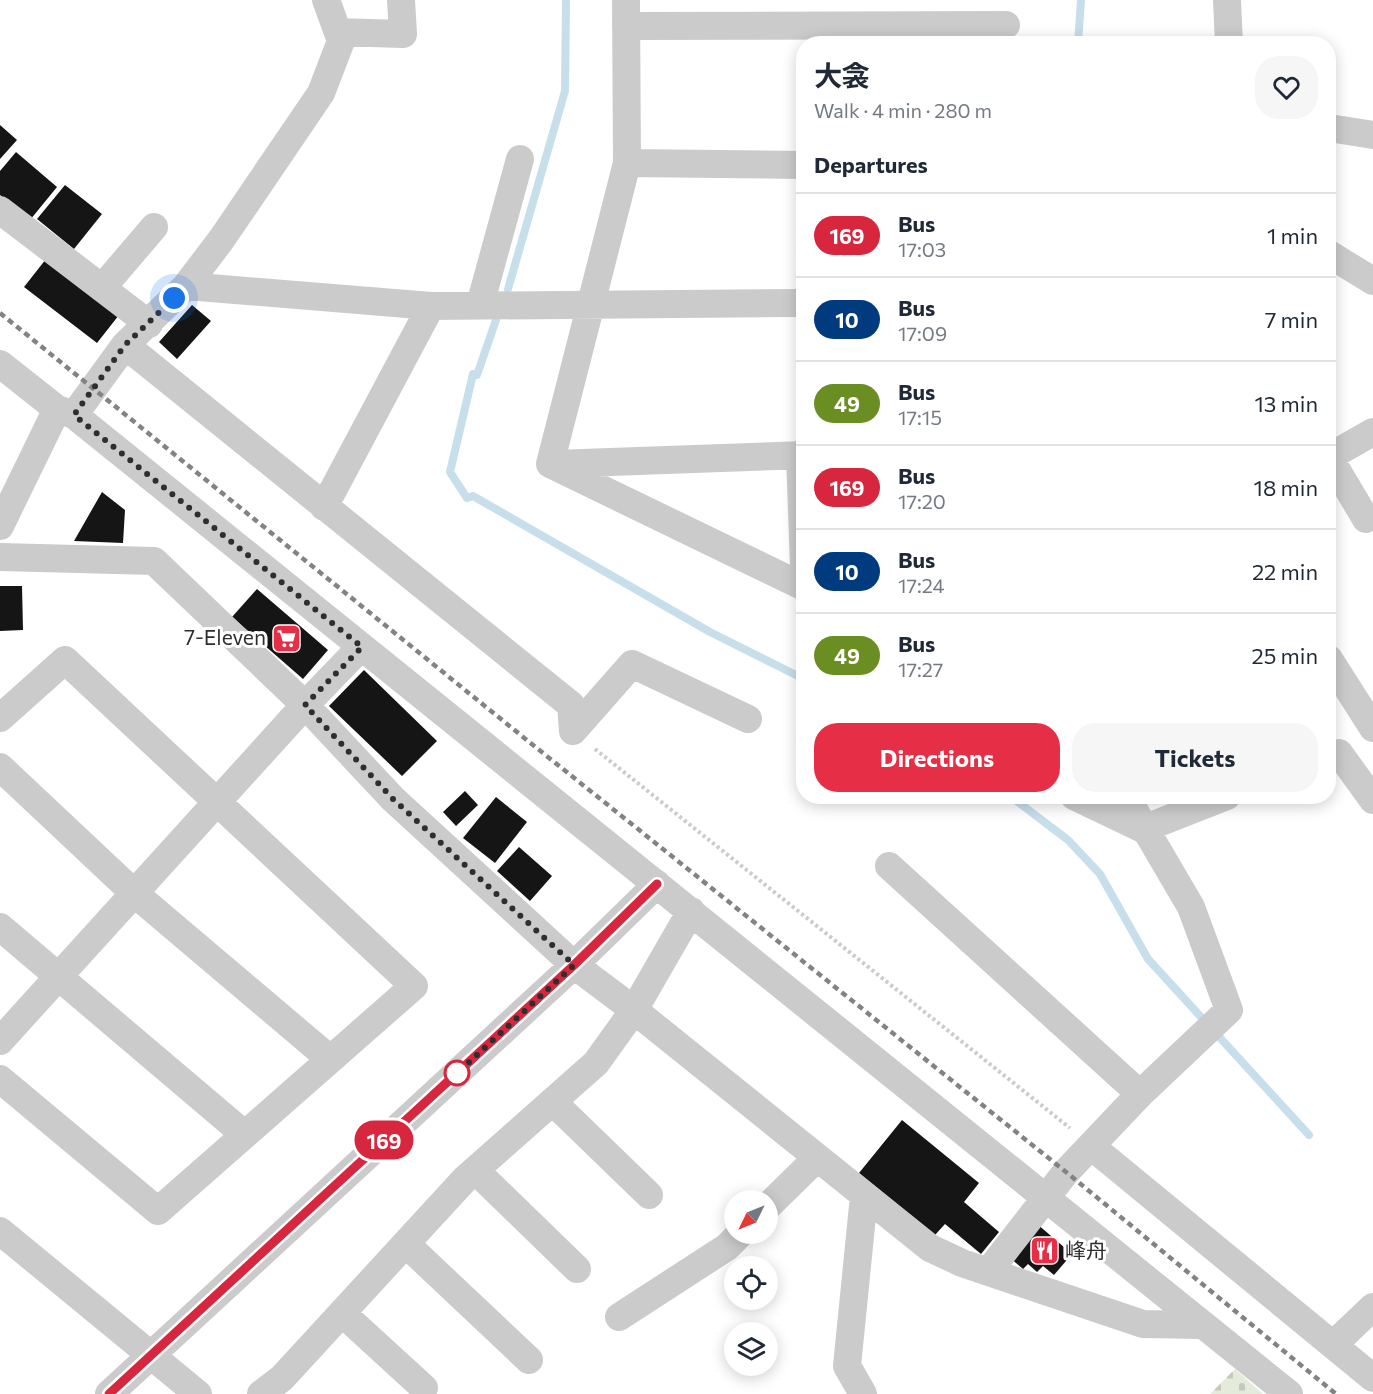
<!DOCTYPE html>
<html lang="en">
<head>
<meta charset="utf-8">
<style>
  body { margin:0; font-family:Commissioner,"Noto Sans JP",sans-serif; background:#f6f6f7; color:#1f2937; height:100vh; display:flex; flex-direction:column; font-size:22px; white-space:nowrap }
  * { box-sizing:border-box; margin:0 }
  p { font-size:20px; color:#747a83 }
  .icon { flex:none; width:33px; height:33px; fill:none; stroke:currentColor; stroke-width:2; stroke-linecap:round; stroke-linejoin:round }
  .map { position:relative; flex:1; overflow:hidden }
  .drawer { position:absolute; left:796px; top:36px; width:540px; height:768px; display:flex; flex-direction:column; background:#fff; border-radius:24px; box-shadow:0 3px 15px #0003 }
  .drawer>* { flex:none }
  .badge { padding:0 12px; border-radius:20px; font-size:21px; line-height:39px }
  .needle { width:39px; rotate:227deg }
  .fabs { position:absolute; left:724px; top:1190px; display:grid; gap:12px }
  .fabs a { display:grid; place-items:center; width:54px; height:54px; border-radius:50%; background:#fff; box-shadow:0 3px 15px #0003; font-size:30px }
  .you { position:absolute; width:30px; height:30px; margin:-15px; border:4px solid #fff; border-radius:50%; background:#1a73e8; box-shadow:0 0 0 9px #1a73e833 }
  .map>.badge { position:absolute; translate:-50% -50%; box-shadow:0 0 0 3px #fff }
  h2 { padding:0 18px; font-size:22px; line-height:54px }
  .round { display:grid; place-items:center; flex:none; width:63px; height:63px; border-radius:24px; background:#f6f6f7 }
  .overview { display:flex; align-items:center; justify-content:space-between; height:102px; padding:0 18px }
  h1 { font-size:28px; font-weight:700; line-height:45px }
  .button { display:flex; gap:12px; margin-top:auto; padding:12px 18px }
  .button a { flex:1; height:69px; border-radius:24px; background:#e62f46; color:#fff; font-size:24px; font-weight:700; line-height:69px; text-align:center }
  .button a+a { background:#f6f6f7; color:#1f2937 }
  ul { padding:0; list-style:none }
  li { display:flex; align-items:center; gap:18px; height:84px; padding:0 18px; border-top:2px solid #e0e1e3 }
  li div { flex:1 }
  li b { display:block; font-size:22px }
  li em { font-style:normal }
  li .badge { min-width:66px; font-weight:700; text-align:center }
  .map>svg:first-child { display:block }
  .cemetery { fill:url(#cemetery-stones) }
  .lines { fill:none; stroke-linecap:round; stroke-linejoin:round }
  .stream { stroke:#c7dfeb; stroke-width:8 }
  .building { fill:#151515 }
  .path { stroke:#cbcbcb; stroke-width:4; stroke-dasharray:3 3; stroke-linecap:butt }
  .minor { stroke:#cbcbcb; stroke-width:28 }
  .rail { stroke:#838383; stroke-width:4.5; stroke-dasharray:6 4.5; stroke-linecap:butt }
  .line-casing { stroke:#fff; stroke-width:14 }
  .line { stroke:#d7263d; stroke-width:9 }
  .walk { stroke:#2e2e2e; stroke-width:6; stroke-dasharray:0 10.8 }
  .stop-dot { fill:#fff; stroke:#d7263d; stroke-width:3 }
  .labels { text-anchor:middle; stroke-width:6; stroke-linejoin:round; paint-order:stroke }
  .poi-label { font-size:21px; fill:#2e2e2e; stroke:#fff; text-anchor:end }
</style>
</head>
<body>
<div class="map">
<svg width="1373" height="1394" viewBox="0 0 1373 1394">
  <defs>
    <pattern id="cemetery-stones" width="16" height="16" patternUnits="userSpaceOnUse" patternTransform="scale(1.5)"><rect width="16" height="16" fill="#e5ebdb"/><path d="M2 7V4a2 2 0 0 1 4 0v3zM10 15v-3a2 2 0 0 1 4 0v3z" fill="#c5cabc"/></pattern>
  </defs>
  <rect width="100%" height="100%" fill="#fff"/>
  <!-- cemetery -->
  <path class="cemetery" d="M1235,1369L1263,1394H1210Z"/>
  <g class="lines">
    <!-- stream -->
    <path class="stream" d="M1078,44L1081,0
      M508,289L565,91L566,0
      M497,317L477,375L473,374L450,472L467,498L473,496L710,632L804,679
      M1010,796L1068,840L1100,874L1148,959L1309,1135"/>
  </g>
  <!-- building -->
  <path class="building" d="M0,125L17,140L0,159Z
    M16,152L57,187L30,220L0,195V171Z
    M65,185L102,214L74,249L37,219Z
    M46,259L119,315L97,343L24,287Z
    M192,305L211,321L177,359L159,342Z
    M102,492L125,510L123,543L74,541Z
    M0,586H22L23,630L0,631Z
    M257,589L328,650L303,679L232,617Z
    M364,670L437,741L402,776L329,706Z
    M465,791L478,805L456,826L443,812Z
    M496,797L527,822L495,863L463,838Z
    M519,847L552,876L530,901L497,871Z
    M902,1120L979,1183L964,1202L999,1232L981,1254L945,1224L935,1235L859,1173Z
    M1036,1223L1072,1254L1054,1275L1043,1266L1037,1272L1028,1264L1023,1269L1008,1256Z"/>
  <g class="lines">
    <!-- path -->
    <path class="path" d="M595,749L1070,1128"/>
    <!-- minor -->
    <path class="minor" d="M626,0L627,163L550,464L804,587
      M1227,0L1229,44
      M626,26L1006,25
      M338,32L403,34L401,0
      M1329,128L1373,135
      M627,163L804,165
      M0,210L149,324
      M1329,254L1373,281
      M186,286L221,240L321,93L341,41L326,0
      M102,288L154,227
      M480,305L520,159
      M125,345L571,705L573,731
      M0,364L57,409L74,415L1289,1394
      M74,415L125,345L186,286L431,306L804,303
      M800,455L804,567
      M554,464L804,455
      M324,507L431,306
      M1366,519L1329,457L1373,432
      M0,526L57,409
      M0,557L154,561L305,705L393,799L574,965L634,1010L930,1248L962,1263L1143,1324L1201,1325
      M1329,659L1373,728
      M0,718L65,660L414,986L158,1211L0,1079
      M573,731L632,664L748,719
      M1339,753L1373,800
      M0,767L134,893L330,1059
      M1074,796L1143,829L1227,796
      M889,866L1140,1094
      M0,927L244,1134
      M0,1041L305,705L361,647
      M553,1102L649,1195
      M1091,1146L1373,1378
      M475,1170L577,1269
      M768,1206L817,1158
      M0,1231L198,1394
      M406,1244L529,1360
      M988,1272L1066,1172L1140,1094L1229,1010L1191,907L1126,796
      M342,1313L424,1388
      M619,1317L727,1247L741,1233
      M1333,1345L1373,1307
      M109,1394L574,965L657,884
      M261,1394L282,1378L465,1179L596,1063L634,1010L691,911
      M863,1394L847,1366L864,1196"/>
    <!-- rail -->
    <path class="rail" d="M0,313L528,741L1066,1172L1336,1394"/>
  </g>
  <g class="lines">
    <defs>
      <path id="line" d="M109,1394L574,965L657,884"/>
    </defs>
    <!-- line casing -->
    <use href="#line" class="line-casing"/>
    <!-- line -->
    <use href="#line" class="line"/>
    <!-- walk -->
    <path class="walk" d="M174,298L125,345L74,415L362,647L305,705L393,799L574,965L451,1079L457,1073"/>
  </g>
  <!-- icons -->
  <defs>
    <symbol id="supermarket-square" viewBox="-11 -11 22 22"><rect x="-9" y="-9" width="18" height="18" rx="4" fill="#e62f46" stroke="#fff"/><path d="M-6-5.5h2.5l.6 2H6L4.5 2H-2.5L-4.4-4H-6ZM-1.5 3.2a1.3 1.3 0 1 0 .1 0ZM3 3.2a1.3 1.3 0 1 0 .1 0Z" fill="#fff"/></symbol>
    <symbol id="restaurant-square" viewBox="-11 -11 22 22"><rect x="-9" y="-9" width="18" height="18" rx="4" fill="#e62f46" stroke="#fff"/><path d="M-5-6h1v4h1v-4h1v4h1v-4h1v5L-1.5 .5V6h-2V.5L-5-1ZM5-6V6H3V1.5H1.5Q1.5-4 5-6Z" fill="#fff"/></symbol>
  </defs>
  <g fill-rule="evenodd">
    <use href="#supermarket-square" x="270" y="622" width="33" height="33"/>
    <use href="#restaurant-square" x="1028" y="1234" width="33" height="33"/>
  </g>
  <!-- markers -->
  <circle class="stop-dot" cx="457" cy="1073" r="12"/>
  <g class="labels">
    <!-- poi labels -->
    <g class="poi-label">
      <text x="266" y="645">7-Eleven</text>
      <text x="1065" y="1258" text-anchor="start">峰舟</text>
    </g>
  </g>
</svg>
<div class="fabs">
<a><svg class="needle" viewBox="-14 -14 28 28"><path d="M0-13l5 13h-10z" fill="#e53935"/><path d="M0 13l5-13h-10z" fill="#747a83"/></svg></a>
<a><svg class="icon" aria-label="locate" viewBox="0 0 24 24"><circle cx="12" cy="12" r="6"/><path d="M12 2v4M12 18v4M2 12h4M18 12h4"/></svg></a>
<a><svg class="icon" aria-label="layers" viewBox="0 0 24 24"><path d="M12 4l9 5-9 5-9-5zM3 14l9 5 9-5"/></svg></a>
</div>
<div class="you" style="left:174px;top:298px"></div>
<b class="badge" style="left:384px;top:1140px;background:#d7263d;color:#fff">169</b>
<section class="drawer">
<div class="overview"><div><h1>大衾</h1><p>Walk · 4 min · 280 m</p></div><a class="round"><svg class="icon" aria-label="heart" viewBox="0 0 24 24"><path d="M12 20l-8-8c-3-5 5-10 8-4 3-6 11-1 8 4z"/></svg></a></div>
<h2>Departures</h2>
<ul>
<li><span class="badge" style="background:#d7263d;color:#fff">169</span><div><b>Bus</b><p>17:03</p></div><em>1 min</em></li>
<li><span class="badge" style="background:#003b80;color:#fff">10</span><div><b>Bus</b><p>17:09</p></div><em>7 min</em></li>
<li><span class="badge" style="background:#6b8e23;color:#fff">49</span><div><b>Bus</b><p>17:15</p></div><em>13 min</em></li>
<li><span class="badge" style="background:#d7263d;color:#fff">169</span><div><b>Bus</b><p>17:20</p></div><em>18 min</em></li>
<li><span class="badge" style="background:#003b80;color:#fff">10</span><div><b>Bus</b><p>17:24</p></div><em>22 min</em></li>
<li><span class="badge" style="background:#6b8e23;color:#fff">49</span><div><b>Bus</b><p>17:27</p></div><em>25 min</em></li>
</ul>
<div class="button"><a>Directions</a><a>Tickets</a></div>
</section>
</div>
</body>
</html>
